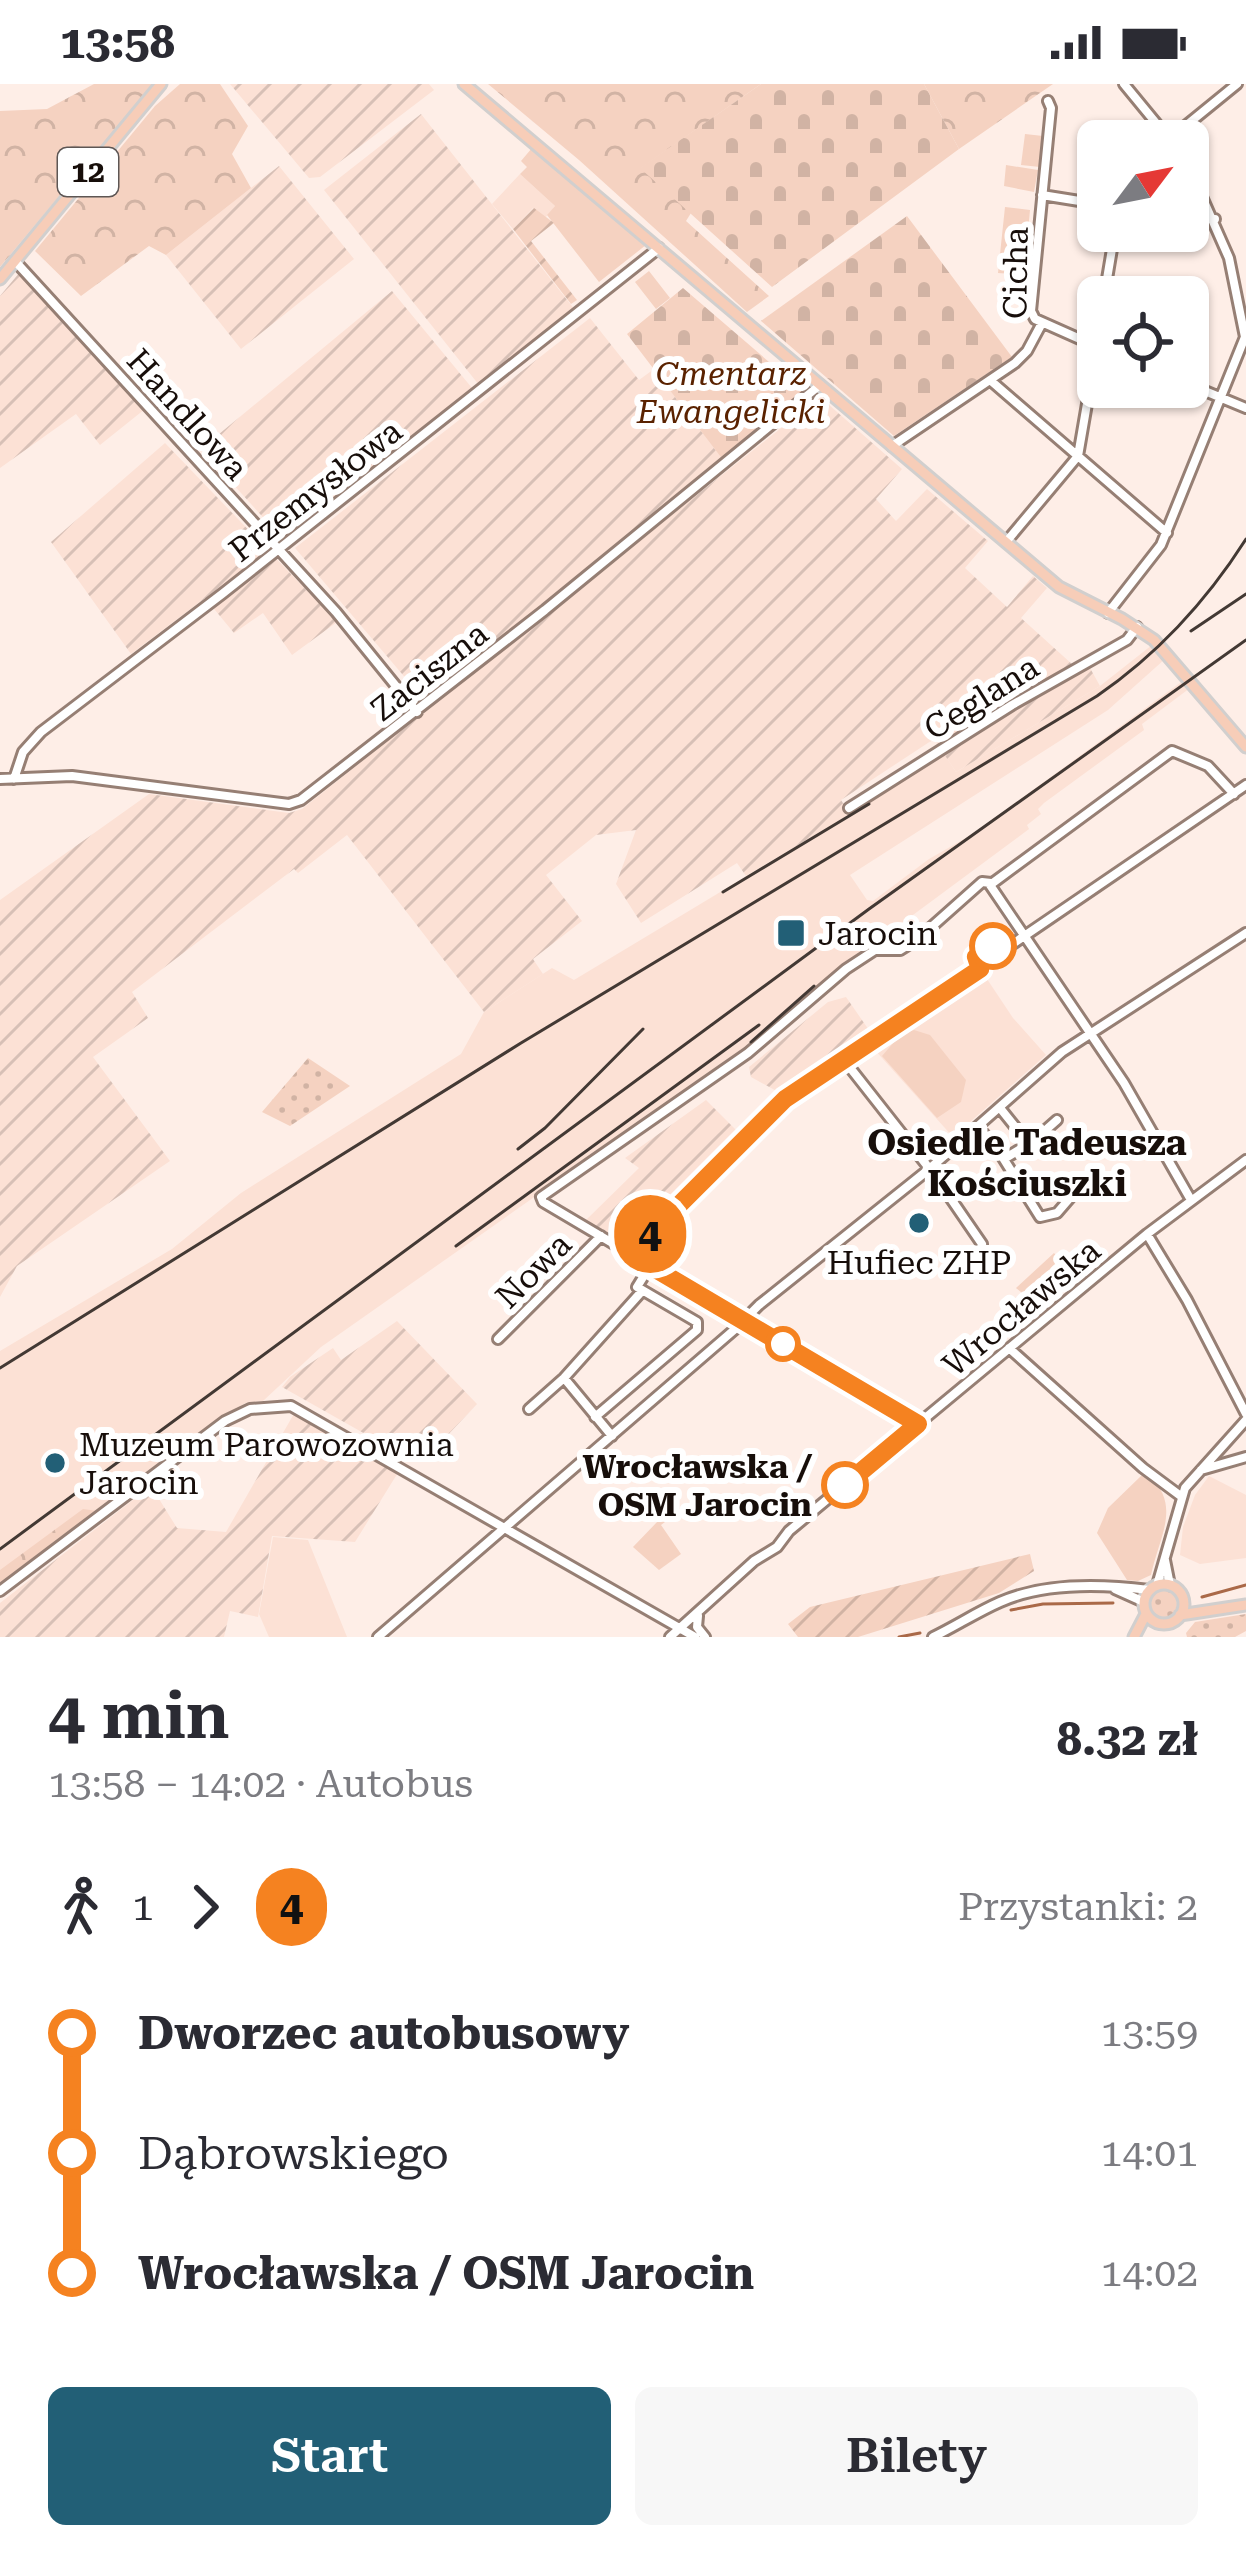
<!DOCTYPE html>
<html lang="pl">
<head>
<meta charset="utf-8">
<style>
  body { margin:0; font-family:"Roboto Serif",serif; background:#f7f7f7; color:#2b2b33; height:100vh; display:flex; flex-direction:column; font-size:45px; white-space:nowrap }
  * { box-sizing:border-box; margin:0 }
  p { font-size:39px; color:#7c7c81 }
  .icon { flex:none; width:66px; height:66px; fill:none; stroke:currentColor; stroke-width:2; stroke-linecap:round; stroke-linejoin:round }
  .map { position:relative; height:1553px; overflow:hidden }
  .details { display:flex; flex-direction:column; background:#fff; flex:1 }
  .details>* { flex:none }
  .badge { padding:0 24px; border-radius:39px; font-size:42px; line-height:78px }
  .needle { width:78px; rotate:58deg }
  .controls { position:absolute; left:1077px; top:36px; display:grid; gap:24px }
  .controls a { display:grid; place-items:center; width:132px; height:132px; border-radius:18px; background:#fff; box-shadow:0 3px 9px #0004; font-size:60px }
  .map>.badge { position:absolute; translate:-50% -50%; box-shadow:0 0 0 6px #fff }
  .legs { display:flex; align-items:center; gap:18px; height:132px; padding:0 48px; font-size:39px }
  .legs p { margin-inline-start:auto }
  .headline { display:flex; align-items:center; justify-content:space-between; height:204px; padding:0 48px }
  h1 { font-size:66px; font-weight:600; line-height:90px }
  .cta { display:flex; gap:24px; margin-top:auto; padding:24px 48px }
  .cta a { flex:1; height:138px; border-radius:18px; background:#225f76; color:#fff; font-size:48px; font-weight:600; line-height:138px; text-align:center }
  .cta a+a { background:#f7f7f7; color:#2b2b33 }
  ul { padding:0 48px; list-style:none }
  li { display:flex; align-items:center; gap:42px; height:120px; font-size:45px }
  li i { display:grid; place-items:center; width:18px; height:100%; margin:0 15px; background:currentColor }
  li i::after { content:''; width:30px; height:30px; margin:-15px; border:9px solid; border-radius:50%; background:#fff }
  li p { margin-inline-start:auto }
  li:first-child i { background:linear-gradient(#0000 50%,currentColor 0) }
  li:last-child i { background:linear-gradient(currentColor 50%,#0000 0) }
  .status { display:flex; justify-content:space-between; align-items:center; height:84px; padding:0 60px; background:#fff; direction:ltr }
  .status svg { height:33px; fill:currentColor }
  .map>svg:first-child { display:block }
  .built { fill:#fce1d5 }
  .industrial { fill:url(#industrial-furrows) }
  .grass { fill:url(#grass-dots) }
  .forest { fill:url(#forest-crowns) }
  .cemetery { fill:url(#cemetery-stones) }
  .park { fill:#f5d2c1 }
  .garden { fill:url(#garden-furrows) }
  .lines { fill:none; stroke-linecap:round; stroke-linejoin:round }
  .stream { stroke:#aa6948; stroke-width:3 }
  .minor-casing { stroke:#967f74; stroke-width:14 }
  .major-casing { stroke:#d1cfce; stroke-width:15 }
  .minor { stroke:#fff; stroke-width:8 }
  .major { stroke:#f7cdb8; stroke-width:9 }
  .rail { stroke:#433934; stroke-width:3 }
  .line-1-casing { stroke:#fff; stroke-width:27 }
  .line-1 { stroke:#f58220; stroke-width:18 }
  .poi-dot { fill:#225f76; stroke:#fff; stroke-width:4.5 }
  .stop-1-dot { fill:#fff; stroke:#f58220; stroke-width:6 }
  .labels { text-anchor:middle; stroke-width:12; stroke-linejoin:round; paint-order:stroke }
  .shield { fill:#fff; stroke:#5d5654; stroke-width:3 }
  .shield-label { font-size:30px; font-weight:bold; fill:#170e0a }
  .street-label { font-size:33px; fill:#170e0a; stroke:#fff }
  .park-label { font-size:33px; font-style:italic; fill:#5a2200; stroke:#fff }
  .poi-label { font-size:33px; fill:#170e0a; stroke:#fff; text-anchor:start }
  .stop-label { font-size:33px; font-weight:bold; fill:#170e0a; stroke:#fff; text-anchor:end }
  .neighbourhood-label { font-size:36px; font-weight:bold; fill:#170e0a; stroke:#fff }
</style>
</head>
<body>
<div class="status"><b>13:58</b><svg viewBox="0 0 49 12"><path d="M0 12V9h3v3zM5 12V6h3v6zM10 12V3h3v9zM15 12V0h3v12zM26 1h20v11H26zM47 4h2v5h-2z"/></svg></div>
<div class="map">
<svg width="1246" height="1553" viewBox="0 0 1246 1553">
  <defs>
    <pattern id="industrial-furrows" width="10" height="10" patternUnits="userSpaceOnUse" patternTransform="scale(3)"><rect width="10" height="10" fill="#fce1d5"/><path d="M-1 1l2-2M0 10L10 0M9 11l2-2" fill="none" stroke="#d7c0b6"/></pattern>
    <pattern id="grass-dots" width="8" height="8" patternUnits="userSpaceOnUse" patternTransform="scale(3)"><rect width="8" height="8" fill="#f5d2c1"/><path d="M2 2h.1M6 6h.1" fill="none" stroke="#d1b3a4" stroke-width="1.8" stroke-linecap="round"/></pattern>
    <pattern id="forest-crowns" width="20" height="18" patternUnits="userSpaceOnUse" patternTransform="scale(3)"><rect width="20" height="18" fill="#f5d2c1"/><path d="M2 6a3 3 0 1 1 6 0M12 15a3 3 0 1 1 6 0" fill="none" stroke="#d1b3a4"/></pattern>
    <pattern id="cemetery-stones" width="16" height="16" patternUnits="userSpaceOnUse" patternTransform="scale(3)"><rect width="16" height="16" fill="#f5d2c1"/><path d="M2 7V4a2 2 0 0 1 4 0v3zM10 15v-3a2 2 0 0 1 4 0v3z" fill="#d1b3a4"/></pattern>
    <pattern id="garden-furrows" width="10" height="10" patternUnits="userSpaceOnUse" patternTransform="scale(3)"><rect width="10" height="10" fill="#f5d2c1"/><path d="M-1 1l2-2M0 10L10 0M9 11l2-2" fill="none" stroke="#d1b3a4"/></pattern>
  </defs>
  <rect width="100%" height="100%" fill="#feeee7"/>
  <!-- built -->
  <path class="built" d="M520,90L555,122L545,134L533,124L513,145L492,120Z
    M1152,561L1165,575L1108,626L850,791L867,816L873,817L929,775L971,751L1184,596L1190,604L1142,640L1144,646L1044,719L1038,725L1041,730L1027,741L1029,745L844,882L748,963L321,1263L263,1317L245,1319L0,1498V1267L172,1165L241,1109L461,970L484,928L552,884L574,896L850,730L943,668L956,688L1100,602Z
    M985,892L1013,934L1046,971L953,1053L874,965Z
    M1209,1392L1246,1411V1474L1200,1480L1180,1471L1183,1443L1195,1411Z
    M273,1453L308,1456L347,1553H269L259,1530Z"/>
  <!-- industrial -->
  <path class="industrial" d="M230,0H429L434,6L320,93L309,94Z
    M421,30L575,226L479,301L324,106Z
    M279,82L354,175L241,265L166,171Z
    M20,188L145,325L100,361L76,330L0,384V212Z
    M392,207L472,304L310,432L283,442L270,441L201,365Z
    M590,234L639,296L654,285L723,376L425,617L295,464Z
    M820,313L902,385L876,415L896,437L927,405L988,457L965,484L1007,523L1033,492L1047,504L1021,534L1073,581L1085,575L1100,602L956,688L934,655L841,716L850,730L746,792L737,779L641,839L616,800L636,746L596,751L546,791L582,837L533,875L543,890L484,928L347,751L298,789L294,785L132,908L148,934L93,973L170,1077L17,1182L0,1213V816L149,710L289,729L302,725Z
    M165,359L337,538L292,571L263,529L234,549L205,514L131,570L51,458Z
    M846,913L871,949L782,1010L751,993L749,983L828,918Z
    M706,1016L740,1050L627,1162L585,1137L639,1084L625,1074Z
    M397,1237L477,1320L427,1373L421,1368L413,1377L282,1303L290,1293L333,1264L341,1276Z
    M295,1328L399,1387L355,1458L272,1452L258,1533L230,1527L224,1553H0V1519L151,1402L177,1444L226,1448Z"/>
  <!-- grass -->
  <path class="grass" d="M308,974L350,1002L290,1042L262,1028Z
    M1149 1520a14 14 0 1 1 28 0a14 14 0 1 1-28 0Z
    M1246,1530V1547L1235,1553H1187L1186,1549L1195,1538Z"/>
  <!-- forest -->
  <path class="forest" d="M94,0H153L0,183V27L47,25Z
    M180,0H220L248,42L232,70L251,104L166,171L149,162L81,212L35,167L155,22Z
    M488,0H761L641,84L691,129L686,137L769,212L747,228L579,76Z
    M924,0H1053L959,65Z
    M83,1425L98,1427L0,1500V1486Z"/>
  <!-- cemetery -->
  <path class="cemetery" d="M761,0H924L959,65L772,203L640,84Z
    M907,132L1012,273L894,352L761,237Z
    M683,204L804,308L723,376L627,250Z"/>
  <!-- park -->
  <path class="park" d="M1025,50L1043,52L1040,83L1021,81Z
    M532,64L646,161L599,198L547,131L555,122L520,90L527,83L521,77Z
    M1006,81L1038,86L1034,108L1004,102Z
    M1005,123L1030,126L1024,191L998,189Z
    M649,187L670,214L656,225L635,198Z
    M914,946L930,951L966,996L961,1018L937,1034L882,972L901,950Z
    M1054,1169L1077,1196L1043,1226L1016,1204Z
    M1142,1391L1149,1392C1182,1421 1159,1453 1151,1491L1138,1497L1127,1496L1097,1449L1108,1424Z
    M660,1424H665L669,1435L661,1441L681,1470L659,1486L633,1463L658,1437Z"/>
  <!-- garden -->
  <path class="garden" d="M534,124L554,139L531,157L577,216L571,220L513,145Z
    M1030,1470L1034,1487L999,1509L858,1553H798L788,1540L810,1523Z"/>
  <g class="lines">
    <!-- stream -->
    <path class="stream" d="M1202,1513L1246,1501
      M1011,1526L1043,1520L1113,1519
      M899,1553L920,1549"/>
    <defs>
      <path id="minor" d="M1124,0L1170,56
        M1048,17L1051,24L1031,227L1035,235L1098,263
        M1167,57L1237,0
        M1042,111L1098,120
        M1188,135H1215
        M15,177L336,528L417,628
        M1104,213L1115,147
        M990,296L1167,449
        M1188,300L1246,324
        M892,362L1015,279L1027,267L1042,239
        M1006,458L1078,372L1098,256
        M1108,529L1161,461L1245,253L1229,174L1188,81
        M0,695L72,692L289,720L301,716L545,526L820,301
        M14,695L23,668L41,648L222,510L659,164
        M849,724L1012,621L1127,556L1137,543
        M844,976L936,1093L982,1160
        M1000,1024L1029,1060
        M978,1043L998,1066L1040,1133L1057,1129L1082,1100
        M1004,1075L1032,1058L1057,1036
        M1191,1116L1124,999L990,801L1172,667L1208,682L1234,710
        M1147,1150L1187,1216L1246,1330
        M630,1170L785,1015L1246,701
        M498,1255L601,1152
        M1009,1264L1143,1384L1182,1413
        M564,1294L612,1352
        M529,1325L564,1294L642,1207
        M595,1333L697,1246V1238L637,1203L650,1182
        M918,1340L543,1118L541,1113L748,969L846,885L875,866H900L919,854L982,798L991,799
        M1201,1386L1246,1373
        M1165,1476L1170,1501
        M1157,1501L1185,1404L1246,1336
        M1115,1505L1144,1518
        M0,1507L225,1337L250,1325L291,1322L695,1553
        M698,1532L697,1543L705,1553
        M378,1553L734,1246L759,1221L928,1086L1062,968L1246,849
        M670,1553L754,1477L777,1463L789,1447L1147,1150L1246,1076
        M933,1553C956,1542 977,1528 1000,1518C1045,1498 1101,1500 1149,1506"/>
      <path id="major" d="M464,0L1059,503L1122,535L1154,556L1246,663
        M0,195L161,0
        M1144 1520a20 20 0 1 1 40 0a20 20 0 1 1-40 0Z
        M1180,1531L1246,1521
        M1134,1553L1146,1530"/>
    </defs>
    <!-- minor casing -->
    <use href="#minor" class="minor-casing"/>
    <!-- major casing -->
    <use href="#major" class="major-casing"/>
    <!-- minor -->
    <use href="#minor" class="minor"/>
    <!-- major -->
    <use href="#major" class="major"/>
    <!-- rail -->
    <path class="rail" d="M1191,547L1246,510
      M723,808L869,720
      M751,958L814,902
      M518,1065L545,1044L643,945
      M456,1162L759,941
      M0,1284L521,959L1097,612C1158,570 1206,518 1246,455
      M0,1465L869,825L1246,556"/>
  </g>
  <g class="lines">
    <defs>
      <path id="line-1" d="M845,1401L918,1340L630,1170L785,1015L980,885L976,873L993,862"/>
    </defs>
    <!-- line-1 casing -->
    <use href="#line-1" class="line-1-casing"/>
    <!-- line-1 -->
    <use href="#line-1" class="line-1"/>
  </g>
  <!-- markers -->
  <g class="poi-dot">
    <rect x="776" y="834" width="30" height="30" rx="6"/>
    <circle cx="919" cy="1139" r="12"/>
    <circle cx="55" cy="1379" r="12"/>
  </g>
  <g class="stop-1-dot">
    <circle cx="993" cy="862" r="21"/>
    <circle cx="783" cy="1260" r="15"/>
    <circle cx="845" cy="1401" r="21"/>
  </g>
  <g class="labels">
    <!-- shield labels -->
    <rect class="shield" x="58" y="64" width="60" height="48" rx="9"/>
    <g class="shield-label">
      <text x="88" y="98">12</text>
    </g>
    <!-- street labels -->
    <g class="street-label">
      <text transform="translate(1015 189) rotate(-89)" y="12">Cicha</text>
      <text transform="translate(188 330) rotate(48)" y="12">Handlowa</text>
      <text transform="translate(315 406) rotate(-38)" y="12">Przemysłowa</text>
      <text transform="translate(429 587) rotate(-38)" y="12">Zaciszna</text>
      <text transform="translate(981 613) rotate(-32)" y="12">Ceglana</text>
      <text transform="translate(533 1186) rotate(-45)" y="12">Nowa</text>
      <text transform="translate(1021 1223) rotate(-40)" y="12">Wrocławska</text>
    </g>
    <!-- park labels -->
    <g class="park-label">
      <text x="731" y="301">Cmentarz<tspan x="731" dy="38">Ewangelicki</tspan></text>
    </g>
    <!-- poi labels -->
    <g class="poi-label">
      <text x="818" y="861">Jarocin</text>
      <text x="919" y="1190" text-anchor="middle">Hufiec ZHP</text>
      <text x="79" y="1372">Muzeum Parowozownia<tspan x="79" dy="38">Jarocin</tspan></text>
    </g>
    <!-- stop labels -->
    <g class="stop-label">
      <text x="812" y="1394">Wrocławska /<tspan x="812" dy="38">OSM Jarocin</tspan></text>
    </g>
    <!-- neighbourhood labels -->
    <g class="neighbourhood-label">
      <text x="1027" y="1071">Osiedle Tadeusza<tspan x="1027" dy="41">Kościuszki</tspan></text>
    </g>
  </g>
</svg>
<div class="controls">
<a><svg class="needle" viewBox="-14 -14 28 28"><path d="M0-13l5 13h-10z" fill="#e53935"/><path d="M0 13l5-13h-10z" fill="#7c7c81"/></svg></a>
<a><svg class="icon" aria-label="locate" viewBox="0 0 24 24"><circle cx="12" cy="12" r="6"/><path d="M12 2v4M12 18v4M2 12h4M18 12h4"/></svg></a>
</div>
<b class="badge" style="left:650px;top:1150px;background:#f58220;color:#111">4</b>
</div>
<section class="details">
<div class="headline"><div><h1>4 min</h1><p>13:58 – 14:02 · Autobus</p></div><b>8.32 zł</b></div>
<div class="legs"><svg class="icon" aria-label="walk" viewBox="0 0 24 24"><circle cx="13" cy="4" r="2"/><path d="M13 8l-2 6 4 7M11 14l-3 7M7 12l3-4h3l4 4"/></svg>1<svg class="icon" aria-label="forward" viewBox="0 0 24 24"><path d="M9 5l7 7-7 7"/></svg><b class="badge" style="background:#f58220;color:#111">4</b><p>Przystanki: 2</p></div>
<ul>
<li><i style="color:#f58220"></i><b>Dworzec autobusowy</b><p>13:59</p></li>
<li><i style="color:#f58220"></i><span>Dąbrowskiego</span><p>14:01</p></li>
<li><i style="color:#f58220"></i><b>Wrocławska / OSM Jarocin</b><p>14:02</p></li>
</ul>
<div class="cta"><a>Start</a><a>Bilety</a></div>
</section>
</body>
</html>
